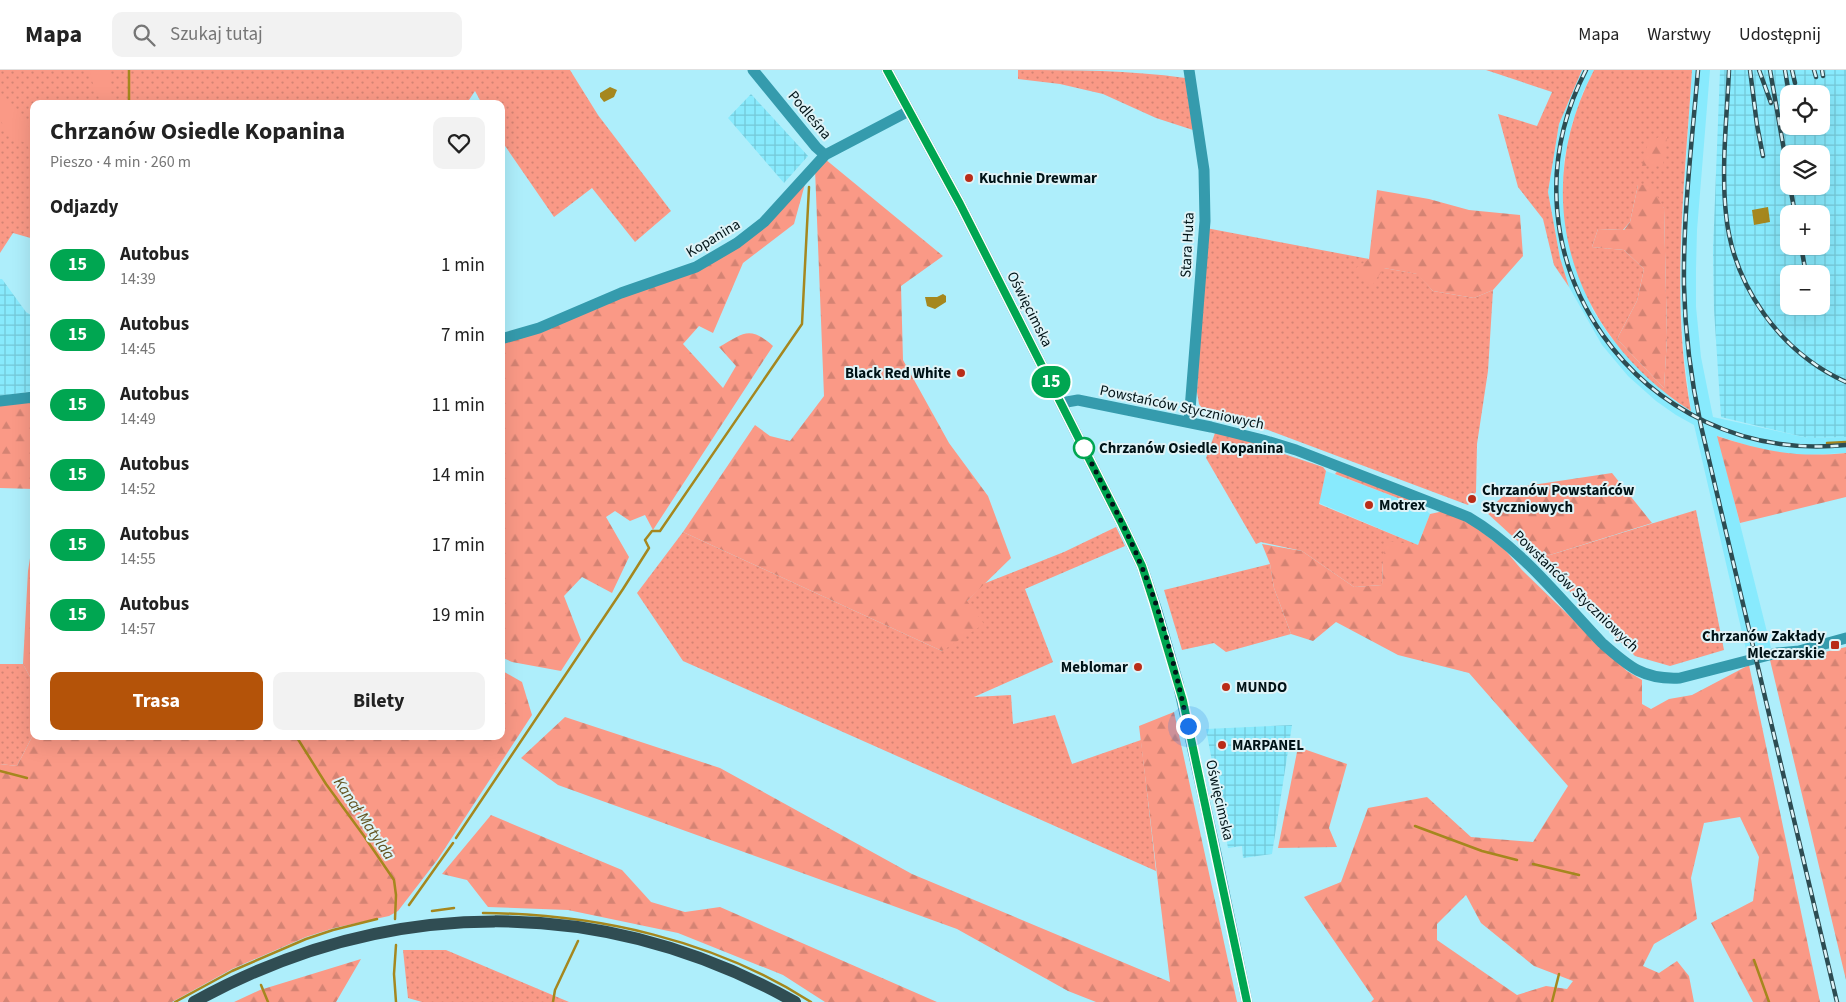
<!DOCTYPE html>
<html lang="pl">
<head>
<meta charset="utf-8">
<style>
  body { margin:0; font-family:"Source Sans 3",sans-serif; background:#f2f2f2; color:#222; height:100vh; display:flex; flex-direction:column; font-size:19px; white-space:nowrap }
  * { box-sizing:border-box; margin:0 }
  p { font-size:16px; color:#767676 }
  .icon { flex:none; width:28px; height:28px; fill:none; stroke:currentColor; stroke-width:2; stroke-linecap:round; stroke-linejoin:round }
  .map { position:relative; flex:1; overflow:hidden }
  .drawer { position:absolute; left:30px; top:30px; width:475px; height:640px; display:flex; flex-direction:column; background:#fff; border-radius:10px; box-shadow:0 5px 20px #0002 }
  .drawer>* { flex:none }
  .badge { padding:0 10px; border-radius:16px; font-size:18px; line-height:32px }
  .tools { position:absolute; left:1780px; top:15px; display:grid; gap:10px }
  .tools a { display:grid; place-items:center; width:50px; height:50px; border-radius:10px; background:#fff; box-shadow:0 5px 20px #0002; font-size:25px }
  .you { position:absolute; width:25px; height:25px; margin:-12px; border:4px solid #fff; border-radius:50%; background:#1a73e8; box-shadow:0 0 0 8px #1a73e833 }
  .map>.badge { position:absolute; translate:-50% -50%; box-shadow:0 0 0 2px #fff }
  h2 { padding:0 20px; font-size:19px; line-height:45px }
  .round { display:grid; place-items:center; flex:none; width:52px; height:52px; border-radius:10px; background:#f2f2f2 }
  .headline { display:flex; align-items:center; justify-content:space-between; height:85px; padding:0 20px }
  h1 { font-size:24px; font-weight:700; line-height:38px }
  .button { display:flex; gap:10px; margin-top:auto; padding:10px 20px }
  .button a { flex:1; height:58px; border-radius:10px; background:#b45309; color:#fff; font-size:20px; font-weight:700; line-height:58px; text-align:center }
  .button a+a { background:#f2f2f2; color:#222 }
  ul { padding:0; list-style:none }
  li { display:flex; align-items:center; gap:15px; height:70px; padding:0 20px }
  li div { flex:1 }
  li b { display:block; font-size:19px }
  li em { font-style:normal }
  li .badge { min-width:55px; font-weight:700; text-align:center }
  header { display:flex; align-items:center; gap:30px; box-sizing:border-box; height:70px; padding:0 25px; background:#fff; border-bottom:1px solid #e0e0e0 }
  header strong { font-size:24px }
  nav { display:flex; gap:28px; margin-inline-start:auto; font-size:18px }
  .search { width:350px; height:45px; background:#f2f2f2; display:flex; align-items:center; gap:12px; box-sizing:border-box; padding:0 18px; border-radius:10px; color:#767676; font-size:19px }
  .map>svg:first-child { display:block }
  .built { fill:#88eafd }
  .industrial { fill:url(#industrial-grid); fill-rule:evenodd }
  .grass { fill:url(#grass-dots); fill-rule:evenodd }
  .forest { fill:url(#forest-firs); fill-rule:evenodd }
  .park { fill:#fa9986 }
  .water { fill:#a5871e }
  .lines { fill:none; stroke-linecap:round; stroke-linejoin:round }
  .stream { stroke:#a5871e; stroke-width:2.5 }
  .minor { stroke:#359bad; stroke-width:11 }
  .major { stroke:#304d53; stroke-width:12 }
  .rail-casing { stroke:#2d4c52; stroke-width:4.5 }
  .rail { stroke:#dff3f7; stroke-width:2.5; stroke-dasharray:8; stroke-linecap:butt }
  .line-casing { stroke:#fff; stroke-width:11 }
  .line { stroke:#00a651; stroke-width:8 }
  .walk { stroke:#001317; stroke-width:5; stroke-dasharray:0 9 }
  .poi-dot { fill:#b92c17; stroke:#dff3f7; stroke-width:2 }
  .stop-dot { fill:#fff; stroke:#00a651; stroke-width:2.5 }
  .labels { text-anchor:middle; stroke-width:4; stroke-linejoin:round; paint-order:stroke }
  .street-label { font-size:15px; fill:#001317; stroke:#dff3f7 }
  .poi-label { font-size:15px; font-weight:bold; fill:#001317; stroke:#dff3f7; text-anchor:start }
  .stop-label { font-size:15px; font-weight:bold; fill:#001317; stroke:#dff3f7; text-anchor:start }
  .water-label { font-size:16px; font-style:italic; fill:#61511e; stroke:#dff3f7 }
</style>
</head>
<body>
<header>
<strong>Mapa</strong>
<div class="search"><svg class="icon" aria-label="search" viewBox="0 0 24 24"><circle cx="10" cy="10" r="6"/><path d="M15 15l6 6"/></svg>Szukaj tutaj</div>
<nav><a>Mapa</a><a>Warstwy</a><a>Udostępnij</a></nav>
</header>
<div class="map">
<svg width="1846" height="932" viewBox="0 0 1846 932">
  <defs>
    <pattern id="industrial-grid" width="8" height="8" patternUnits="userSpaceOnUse" patternTransform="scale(1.25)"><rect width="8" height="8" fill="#88eafd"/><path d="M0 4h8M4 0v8" fill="none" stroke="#74c8d8"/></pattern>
    <pattern id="grass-dots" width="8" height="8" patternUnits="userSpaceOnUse" patternTransform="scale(1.25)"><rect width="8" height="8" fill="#fa9986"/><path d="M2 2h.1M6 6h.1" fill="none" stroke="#d48373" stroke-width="1.8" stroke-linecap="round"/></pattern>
    <pattern id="forest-firs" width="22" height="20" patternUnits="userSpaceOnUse" patternTransform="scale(1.25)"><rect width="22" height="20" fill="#fa9986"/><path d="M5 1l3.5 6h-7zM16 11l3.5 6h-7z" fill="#d48373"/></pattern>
  </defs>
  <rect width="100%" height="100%" fill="#aeeefb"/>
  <!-- built -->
  <path class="built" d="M1582,0H1594L1583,22L1572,54L1564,90L1563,123L1592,239L1609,265L1636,296L1674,330L1691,341L1684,286L1681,234L1683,143L1692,0H1710L1697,160L1696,199V237L1701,287L1713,347L1808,368L1846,367V383L1806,385L1776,382L1752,377L1718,366L1771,578L1747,584L1694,355L1676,345L1656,331L1628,306L1602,275L1569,217L1560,188L1548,122L1559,54Z
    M1326,401L1424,438L1430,444L1418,475L1319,433Z"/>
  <!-- industrial -->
  <path class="industrial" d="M1720,0H1846V367L1808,368L1721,347L1714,240L1713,180ZM1789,24H1821V56H1789ZM1789,84H1821V116H1789ZM1789,144H1821V176H1789ZM1789,204H1821V236H1789Z
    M751,24L808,86L784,113L728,48Z
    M0,209H2L26,242L34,247V321L0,326Z
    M1292,655L1272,784L1243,788L1242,776L1228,778L1206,659Z"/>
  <!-- grass -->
  <path class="grass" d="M0,0H570L598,45L671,141L635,172L592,118L554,147L501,70V34H482L475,21L469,30V34H34V169L13,163L0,183Z
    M1018,0C1074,0 1129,0 1185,8L1193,60L1156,48L1103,24L1060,14L1018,9Z
    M1486,0H1582L1559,54L1548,122L1560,188L1569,217L1554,195L1543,149L1518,117L1498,44L1537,56L1552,22Z
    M1594,0H1692C1685,112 1670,229 1691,341C1572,265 1527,128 1594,0ZM1638,115L1664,138L1667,267L1664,318L1617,269L1637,231L1644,199L1624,180L1592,177L1598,159L1623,160L1630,152Z
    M1206,158L1369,189L1384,198L1418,204L1433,221L1474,228L1493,220L1488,301L1477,374L1476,422L1468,435L1268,360L1204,341L1199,334L1197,322Z
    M1215,363L1257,373V375L1323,397L1326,401L1319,434L1418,475L1383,491L1382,515L1354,517L1302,481L1261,472L1256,474L1206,388Z
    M1339,399L1426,436L1424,438L1335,404Z
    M1696,440L1724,580L1670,596L1635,586L1537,489Z
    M1116,457L1125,476L1025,519L1053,592L974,627L1011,625L1013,654L1055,645L1072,694L1141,670L1156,801L683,591L637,523L683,462L942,581L967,531L983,514L1064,482Z
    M1270,494L1274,518L1291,564L1226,582L1214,573L1182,580L1164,520Z
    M0,594H23L34,614V663L17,696L0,694Z
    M403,880H446L569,932H422L408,928Z"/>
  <!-- forest -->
  <path class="forest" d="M1668,62L1663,94L1642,96L1648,73Z
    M825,89L943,186L901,216L903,290L949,373L988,426L1011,488L967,531L984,554L942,581L683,462L755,355L770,366L790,371L824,326L815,99Z
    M805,114L794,154L743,193L713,263L699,256L683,274L723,318L736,296L719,277C744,263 749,255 773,276L653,460L645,445L630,451L615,441L606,447L629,487L612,523L582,507L564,526L581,570L561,601L512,592L501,587V273L618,227L700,200Z
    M1650,114L1664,138L1667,267L1664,318L1617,269L1637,231L1644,199L1624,180L1592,177L1598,159L1624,160L1630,152L1638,115Z
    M1377,120L1429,129L1469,140L1520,145L1523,186L1493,220L1474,228L1433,221L1417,204L1384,198L1371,217L1353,200L1369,189Z
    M34,331V419L0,418V334Z
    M1717,366C1763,381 1797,388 1846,383V427L1740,453Z
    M1612,403L1652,453L1537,489L1486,442L1512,418Z
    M1444,441L1470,453L1505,480L1522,500L1590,566L1627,601L1642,610V634L1651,639L1669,629L1692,625L1749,595L1820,932H1753L1711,853L1753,831L1759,787L1740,747L1704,753L1691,808L1697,849L1654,874L1643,896L1659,903L1677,891L1689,906L1694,932H1371L1374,929L1304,827L1341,812L1368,738L1427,727L1471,767L1533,772L1568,716L1469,603L1398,585L1336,552L1313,571L1291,564L1274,518L1270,494L1262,474L1302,481L1354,517L1382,515L1383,491L1386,471L1418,475L1430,444ZM1466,825L1481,853L1534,896L1573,911L1567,919L1546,916L1517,925L1437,870V854Z
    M34,462V614L23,594L28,501Z
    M1846,577V910L1770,590L1808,586Z
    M501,600L522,612L532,645L438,789L398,841L389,846L334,858L306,867L232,899L172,932H0V694L17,696L34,663V666H501Z
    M1174,642L1237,932H1096L1068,921L957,859L558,715L521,688L565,647L720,698L912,804L1170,912L1139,656Z
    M1298,677L1347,694L1329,758L1337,777L1278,778Z
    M491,745L622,800L651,832L685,842L720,837L937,932H825L783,905L678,863L568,840L488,837L467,810L442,804Z
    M361,889L336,932H234L260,920Z"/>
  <!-- park -->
  <path class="park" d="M90,0H110V34H100C99,20 90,14 90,0Z
    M0,22L29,57H34V88L26,73L8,66L0,49Z"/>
  <!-- water -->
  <path class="water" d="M610,17L617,20L614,27L604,32L600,27V23Z
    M1768,137L1770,152L1754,155L1752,140Z
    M943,224L946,226V232L935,239L927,236L925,227H937Z"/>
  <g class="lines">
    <!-- stream -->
    <path class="stream" d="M129,0V34
      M1827,373L1846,372
      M296,666L326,714L364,766L394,810L396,825L395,849
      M0,701L27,708
      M1415,756L1482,781L1517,790
      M456,768L623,519L649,478L645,470L652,461H660L802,254L809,117
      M1533,794L1579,805
      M409,835L453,773
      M432,841L454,838
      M483,843C597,844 714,870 811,932
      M1754,890L1769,932
      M261,915L268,932
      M175,932L232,901L306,869L333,860L377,849
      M396,932L394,904L396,875
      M553,932L555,920L578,871
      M1552,932L1559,904"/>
    <!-- minor -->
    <path class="minor" d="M753,0L816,77L825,85
      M887,0L960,134L1122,454L1142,496L1157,541L1178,613L1217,788L1247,932
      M501,269L539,258L621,223L696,197L737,173L764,152L825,85L909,41
      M0,331L34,327
      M1061,333L1078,330L1211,357L1263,370L1296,380L1468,447C1521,478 1560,529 1602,573C1628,596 1643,610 1680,608L1777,583L1799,581L1846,568
      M1189,352L1205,151L1204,100L1189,0"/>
    <!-- major -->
    <path class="major" d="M194,932C387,825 602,824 795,932"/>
    <defs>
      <path id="rail" d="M1586,0C1490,186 1640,396 1846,375
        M1698,0C1692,72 1683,144 1684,216C1685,263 1691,310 1701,356L1837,932
        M1729,0C1727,47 1721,97 1726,144C1733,216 1780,282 1846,312
        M1750,0L1757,55L1763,86
        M1759,0L1771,33
        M1770,0L1789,109
        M1785,0L1789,24
        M1792,0L1795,13
        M1814,0L1816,7
        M1822,0L1823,6
        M1795,56V58
        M1790,116L1795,144
        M1801,176L1806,204"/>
    </defs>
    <!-- rail casing -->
    <use href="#rail" class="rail-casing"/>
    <!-- rail -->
    <use href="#rail" class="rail"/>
  </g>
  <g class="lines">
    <defs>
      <path id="line" d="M887,0L960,134L1122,454L1142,496L1154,533L1183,631L1247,932"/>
    </defs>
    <!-- line casing -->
    <use href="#line" class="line-casing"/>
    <!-- line -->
    <use href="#line" class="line"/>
    <!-- walk -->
    <path class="walk" d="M1084,378C1103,417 1125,455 1141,495C1163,546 1176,602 1188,656"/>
  </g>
  <!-- markers -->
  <g class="poi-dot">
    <circle cx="969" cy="108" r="5"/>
    <circle cx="961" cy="303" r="5"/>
    <circle cx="1472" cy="429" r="5"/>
    <circle cx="1369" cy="435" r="5"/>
    <rect x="1830" y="570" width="10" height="10" rx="2.5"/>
    <circle cx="1138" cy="597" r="5"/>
    <circle cx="1226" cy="617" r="5"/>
    <circle cx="1222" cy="675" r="5"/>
  </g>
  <circle class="stop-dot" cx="1084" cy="378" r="10"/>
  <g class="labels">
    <!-- street labels -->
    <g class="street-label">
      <text transform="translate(810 45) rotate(50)" y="5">Podleśna</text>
      <text transform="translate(713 168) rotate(-31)" y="5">Kopanina</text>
      <text transform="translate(1187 175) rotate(-87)" y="5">Stara Huta</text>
      <text transform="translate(1030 239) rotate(63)" y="5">Oświęcimska</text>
      <text transform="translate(1182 337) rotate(12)" y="5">Powstańców Styczniowych</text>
      <text transform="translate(1576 521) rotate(44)" y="5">Powstańców Styczniowych</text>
      <text transform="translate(1220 730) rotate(77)" y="5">Oświęcimska</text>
    </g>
    <!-- poi labels -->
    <g class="poi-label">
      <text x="979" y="113">Kuchnie Drewmar</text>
      <text x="951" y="308" text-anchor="end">Black Red White</text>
      <text x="1482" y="425">Chrzanów Powstańców<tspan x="1482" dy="17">Styczniowych</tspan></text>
      <text x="1379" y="440">Motrex</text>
      <text x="1825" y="571" text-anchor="end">Chrzanów Zakłady<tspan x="1825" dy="17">Mleczarskie</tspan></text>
      <text x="1128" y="602" text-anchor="end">Meblomar</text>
      <text x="1236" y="622">MUNDO</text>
      <text x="1232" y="680">MARPANEL</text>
    </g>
    <!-- stop labels -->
    <g class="stop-label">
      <text x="1099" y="383">Chrzanów Osiedle Kopanina</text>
    </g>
    <!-- water labels -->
    <g class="water-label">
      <text transform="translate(365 748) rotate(56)" y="6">Kanał Matylda</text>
    </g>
  </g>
</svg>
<div class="tools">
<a><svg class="icon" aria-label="locate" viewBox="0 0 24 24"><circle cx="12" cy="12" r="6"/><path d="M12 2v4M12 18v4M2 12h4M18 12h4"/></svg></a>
<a><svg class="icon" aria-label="layers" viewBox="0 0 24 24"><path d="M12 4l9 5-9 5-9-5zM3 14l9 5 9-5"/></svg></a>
<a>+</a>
<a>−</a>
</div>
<div class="you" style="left:1188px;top:656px"></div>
<b class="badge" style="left:1051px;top:312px;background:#00a651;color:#fff">15</b>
<section class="drawer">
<div class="headline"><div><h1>Chrzanów Osiedle Kopanina</h1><p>Pieszo · 4 min · 260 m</p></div><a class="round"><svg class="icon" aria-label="heart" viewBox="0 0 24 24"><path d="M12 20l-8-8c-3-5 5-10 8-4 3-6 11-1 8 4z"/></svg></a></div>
<h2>Odjazdy</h2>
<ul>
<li><span class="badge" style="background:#00a651;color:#fff">15</span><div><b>Autobus</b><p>14:39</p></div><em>1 min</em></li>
<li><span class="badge" style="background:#00a651;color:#fff">15</span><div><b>Autobus</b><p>14:45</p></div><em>7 min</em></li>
<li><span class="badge" style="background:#00a651;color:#fff">15</span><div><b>Autobus</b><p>14:49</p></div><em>11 min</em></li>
<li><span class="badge" style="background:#00a651;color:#fff">15</span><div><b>Autobus</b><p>14:52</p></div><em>14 min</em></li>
<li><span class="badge" style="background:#00a651;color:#fff">15</span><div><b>Autobus</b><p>14:55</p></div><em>17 min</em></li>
<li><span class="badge" style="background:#00a651;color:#fff">15</span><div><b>Autobus</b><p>14:57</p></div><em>19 min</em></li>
</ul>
<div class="button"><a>Trasa</a><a>Bilety</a></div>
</section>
</div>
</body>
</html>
